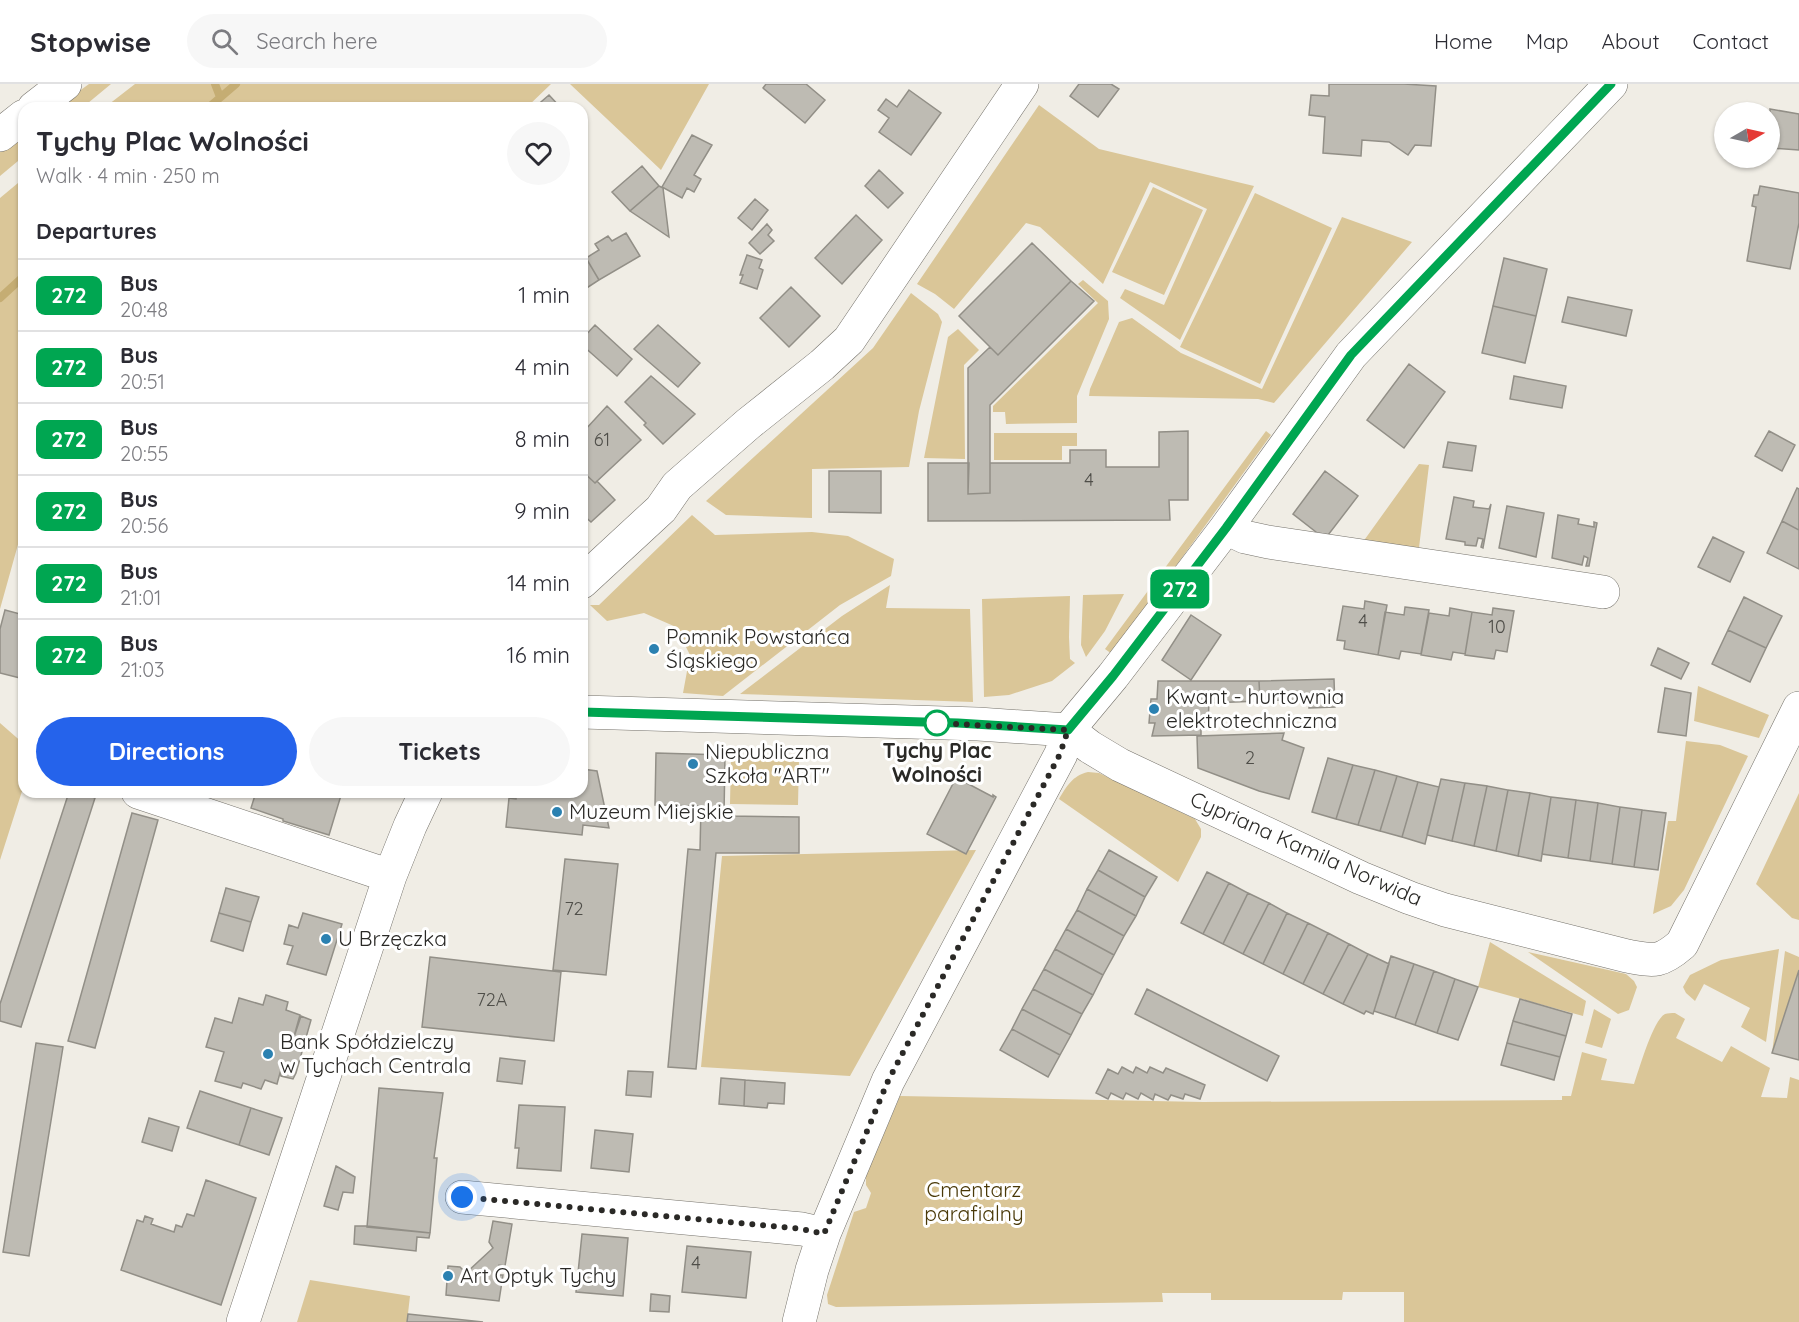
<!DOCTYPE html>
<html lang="en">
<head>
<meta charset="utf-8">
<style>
  body { margin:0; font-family:Quicksand,sans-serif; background:#f7f7f7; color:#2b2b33; height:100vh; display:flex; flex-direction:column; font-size:22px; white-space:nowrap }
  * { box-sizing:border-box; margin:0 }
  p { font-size:20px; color:#7c7c81 }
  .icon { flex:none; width:33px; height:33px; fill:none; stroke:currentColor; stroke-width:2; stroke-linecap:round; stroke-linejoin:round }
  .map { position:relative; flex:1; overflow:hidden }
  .side { position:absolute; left:18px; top:18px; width:570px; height:696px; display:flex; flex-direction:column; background:#fff; border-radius:18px; box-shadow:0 2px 4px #0004 }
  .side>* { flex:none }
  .badge { padding:0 12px; border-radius:9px; font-size:21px; line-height:39px }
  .needle { width:39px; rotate:81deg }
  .controls { position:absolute; left:1714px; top:18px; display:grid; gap:12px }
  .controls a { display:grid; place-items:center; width:66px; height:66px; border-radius:50%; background:#fff; box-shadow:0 2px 4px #0004; font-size:30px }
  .you { position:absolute; width:30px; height:30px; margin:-15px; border:4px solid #fff; border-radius:50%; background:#1a73e8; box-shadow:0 0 0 9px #1a73e833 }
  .map>.badge { position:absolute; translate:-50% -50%; box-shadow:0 0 0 3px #fff }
  h2 { padding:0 18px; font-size:22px; line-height:54px }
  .round { display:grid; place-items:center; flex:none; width:63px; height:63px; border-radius:32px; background:#f7f7f7 }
  .overview { display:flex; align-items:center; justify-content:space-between; height:102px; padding:0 18px }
  h1 { font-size:28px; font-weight:700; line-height:45px }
  .button { display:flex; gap:12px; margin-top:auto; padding:12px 18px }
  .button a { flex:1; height:69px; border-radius:36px; background:#2563eb; color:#fff; font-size:24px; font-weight:700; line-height:69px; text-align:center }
  .button a+a { background:#f7f7f7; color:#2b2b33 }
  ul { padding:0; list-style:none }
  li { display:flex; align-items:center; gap:18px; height:72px; padding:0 18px; border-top:2px solid #e1e1e2 }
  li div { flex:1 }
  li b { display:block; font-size:22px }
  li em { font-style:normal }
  li .badge { min-width:66px; font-weight:700; text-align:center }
  header { display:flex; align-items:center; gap:36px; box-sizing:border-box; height:84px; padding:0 30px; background:#fff; border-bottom:2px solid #e1e1e2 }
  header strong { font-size:28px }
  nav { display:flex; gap:33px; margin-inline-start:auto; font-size:21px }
  .search { width:420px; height:54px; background:#f7f7f7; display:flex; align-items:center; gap:15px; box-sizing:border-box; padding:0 21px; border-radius:33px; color:#7c7c81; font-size:22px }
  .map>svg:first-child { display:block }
  .green { fill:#dac698 }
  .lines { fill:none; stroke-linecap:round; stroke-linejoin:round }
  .stream { stroke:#c5ad73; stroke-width:8 }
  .building { fill:#bebbb3; stroke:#928f87; stroke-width:1.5 }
  .minor-casing { stroke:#75726b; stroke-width:34 }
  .tertiary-casing { stroke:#75726b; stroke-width:34 }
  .minor { stroke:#fff; stroke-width:33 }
  .tertiary { stroke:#fff; stroke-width:33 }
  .line-casing { stroke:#fff; stroke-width:14 }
  .line { stroke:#00a651; stroke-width:9 }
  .walk { stroke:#2a2926; stroke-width:6; stroke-dasharray:0 10.8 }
  .poi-dot { fill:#2b81b1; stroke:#fff; stroke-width:2 }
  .stop-dot { fill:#fff; stroke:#00a651; stroke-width:3 }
  .labels { text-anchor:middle; stroke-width:6; stroke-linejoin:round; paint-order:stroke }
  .number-label { font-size:18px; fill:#4f4e49 }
  .poi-label { font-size:21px; fill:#2a2926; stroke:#fff; text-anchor:start }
  .stop-label { font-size:21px; font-weight:bold; fill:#2a2926; stroke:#fff }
  .street-label { font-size:21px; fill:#2a2926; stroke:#fff }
  .park-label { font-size:21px; fill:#4a3908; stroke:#fff }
</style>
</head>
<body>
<header>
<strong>Stopwise</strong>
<div class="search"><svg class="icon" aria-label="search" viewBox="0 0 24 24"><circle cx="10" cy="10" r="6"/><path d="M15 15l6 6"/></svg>Search here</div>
<nav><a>Home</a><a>Map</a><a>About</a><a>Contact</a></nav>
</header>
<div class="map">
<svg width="1799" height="1238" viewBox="0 0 1799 1238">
  <rect width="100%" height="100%" fill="#f0ede5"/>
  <!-- green -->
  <path class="green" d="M89,0H111L82,24H56Z
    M135,0H551L526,24H104Z
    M570,0H709L661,86Z
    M1039,21L1099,65L1254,102L1180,256L1120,214L1125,205L1164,221L1207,125L1150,98L1103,200L1040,143L1026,139L954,225L935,210L917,200Z
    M24,48V72L0,92V66Z
    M24,94V439L0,525V114Z
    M1153,103L1203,126L1164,211L1112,188Z
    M1255,109L1332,144L1260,300L1180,263Z
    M1342,133L1412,158L1274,319L1258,315L1089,312L1090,305L1119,238L1132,234L1181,269L1262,305Z
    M1083,196L1108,217L1109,235L1077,312V339L1006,340L1005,328H993V322L1098,219L1078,200Z
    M911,209L938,230L942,238L919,327L909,383L812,385V434L726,431L706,417L873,264Z
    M958,245L979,266L964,281L965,375L924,374L948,253Z
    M1266,347L1271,351L1112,570L1105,565Z
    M994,349H1077V362H1062V376H994Z
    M1419,380L1429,381L1418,472L1360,462Z
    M692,431L715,451L812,448L848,452L894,475L891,492L840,521L723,612L683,609L690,571L676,543L644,529L607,537L590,521H599Z
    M890,501L886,524L970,525L973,618L740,610L842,532Z
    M1124,510L1105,547L1086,573L1081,561L1083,511Z
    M1070,512L1069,553L1070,575L1075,579L1052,597L1009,611L984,613L982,515Z
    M1698,602L1769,631L1759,654L1694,637Z
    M0,639L24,660V701L0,776Z
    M1686,657L1720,661L1748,672L1684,806L1671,822L1653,830L1668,737H1676Z
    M731,674L799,675L798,721L730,720Z
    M1088,688L1099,689L1195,735L1201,745V753L1178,798L1059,715C1067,702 1072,692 1088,688Z
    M1799,709V836L1792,834L1756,800Z
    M976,766L850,992L701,983L722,772Z
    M1490,858L1586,917L1583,932L1478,903Z
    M1779,865L1766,958L1741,943L1750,924L1704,900L1695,917L1686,909L1683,903L1690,891L1721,876Z
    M1785,867L1799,873V886L1772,969Z
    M1528,868L1626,890L1634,897L1637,903L1629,926L1618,930Z
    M1594,925L1611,935L1602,964L1585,959Z
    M1675,929L1685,935L1676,954L1722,978L1731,962L1770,984L1761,1013L1787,1014L1790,993L1799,996V1238H1404V1208H1343L1342,1216H1211V1209H1162L1163,1218L836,1223L828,1220L827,1211L854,1128L866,1124L871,1109L866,1101V1092L900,1012L1203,1018L1562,1016V1012H1571L1582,968L1607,975L1601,996L1634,1000C1639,986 1653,936 1665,930C1668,929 1671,929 1675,929Z
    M310,1196L410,1212L407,1238H297Z"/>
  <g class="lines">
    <!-- stream -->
    <path class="stream" d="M215,0L220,13
      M208,24L236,0
      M0,214L24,192"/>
  </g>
  <!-- building -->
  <path class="building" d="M766,0H806L825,16L805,39L763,4Z
    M1079,0H1111L1119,5L1098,33L1070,12Z
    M1329,0H1404L1436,2L1431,62L1415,61L1408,71L1389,58L1362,56L1361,72L1323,69L1325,33L1309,31L1311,11L1329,12Z
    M909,6L941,29L911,71L879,48L889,34L878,26L886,15L897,23Z
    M549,11L561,24H534Z
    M1770,25L1799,30V66L1770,64Z
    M692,51L712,61L694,91L701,95L694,108L687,104L682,114L662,103Z
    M642,82L659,102L630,127L612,108Z
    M879,86L903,109L888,124L865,102Z
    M659,102L663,104L669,153L630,127Z
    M1760,102L1799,109V139L1790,185L1747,177L1756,123L1752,122L1754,111H1758Z
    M755,115L768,126L752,146L738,134Z
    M856,131L882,156L842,200L815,174Z
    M767,140L772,146L768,151L774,157L760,170L749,159Z
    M626,149L640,172L599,196L586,174L599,166L595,160L608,152L612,157Z
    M1032,159L1071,197L998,271L959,232Z
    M747,171L762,176L759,184L763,186L757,205L740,199L743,191H740Z
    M586,174L599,196L582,207V176Z
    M1504,174L1547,185L1536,232L1493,222Z
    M1071,197L1094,217L990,321V409L968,410V284L990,263L998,271Z
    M791,203L820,232L789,263L760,234Z
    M1568,213L1632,226L1626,252L1562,238Z
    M1493,222L1536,232L1525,279L1482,269Z
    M595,241L632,275L617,292L582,261V255Z
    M658,241L700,279L678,303L634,265Z
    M1409,280L1445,308L1404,364L1367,336Z
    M651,292L695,330L663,360L644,341L646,339L625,318Z
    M1514,292L1566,302L1562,324L1510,315Z
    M607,322L641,356L595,399L582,387V344L584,347Z
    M1188,347V416H1169L1170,436L928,437V379H969L968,410L990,409V379H1070V366H1106V383H1159V348Z
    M1769,347L1795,361L1782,387L1755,372Z
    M1448,358L1476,362L1472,387L1443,383Z
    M582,387L595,399L597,397L615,416L591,438L582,430Z
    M829,387H881V429L829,428Z
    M1325,387L1358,412L1325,455L1293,430Z
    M1797,404L1799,405V446L1782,437Z
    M1454,413L1474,417L1473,423L1489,425L1491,420L1483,464L1481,463L1483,455L1478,454L1476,462L1465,461V458L1446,455Z
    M1507,422L1544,429L1536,473L1499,464Z
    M1558,431L1579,435L1578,440L1594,443V438L1597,439L1589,482H1586L1588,474L1584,472L1582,481L1552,474Z
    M1782,437L1799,446V485L1767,469Z
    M1713,453L1744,468L1730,498L1698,483Z
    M1744,513L1782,532L1766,564L1728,546Z
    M1365,517L1387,521L1378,571L1344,565L1345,557L1337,556L1343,522L1364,525Z
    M1405,523L1429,526L1421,570L1401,567L1399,575L1378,571L1385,528L1404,531Z
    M1450,524L1472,528L1465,570L1453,568L1451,576L1421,571L1429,529L1449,532Z
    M1493,524L1514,527L1507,568L1496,566L1494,575L1465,571L1472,528L1492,531Z
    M5,526L24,531V595L0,589V545Z
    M1191,531L1221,551L1191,596L1162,576Z
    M1728,546L1766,564L1750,598L1712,580Z
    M1658,564L1689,579L1681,595L1651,581Z
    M1334,595L1335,623L1309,624V615L1260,617L1259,597Z
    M1158,597H1259L1260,617L1209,619L1208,639H1201V651L1152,652L1155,639H1149L1151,615H1157Z
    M1665,604L1691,609L1686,652L1658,648Z
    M1284,649L1282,656L1304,664L1289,715L1259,707L1198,684L1197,652Z
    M656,669L725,671L724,732L799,733V769H716L696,985L668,983L688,765L700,766L701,722L655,721Z
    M1328,674L1353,681L1336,735L1312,728Z
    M1353,681L1375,686L1358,741L1336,735Z
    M582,685L597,687L609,744L583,741L582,751L506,743L509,714L516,715L517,708H582Z
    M1375,686L1397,692L1380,747L1358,741Z
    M957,692L959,693V695L993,713V711L996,713L966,770L927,750Z
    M1397,692L1418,698L1402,753L1380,747Z
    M1441,695L1465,699L1452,757L1427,751Z
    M1418,698L1439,703L1425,760L1402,753Z
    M1465,699L1487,702L1474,762L1452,757Z
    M1487,702L1508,706L1496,767L1474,762Z
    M1508,706L1530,709L1518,772L1496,767Z
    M69,708H77L95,714L21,943L0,937V920Z
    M256,708H342L329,751L283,737V735L251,724Z
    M1530,709L1551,713L1541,777L1518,772Z
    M1551,713L1576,716L1568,774L1542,770Z
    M1576,716L1598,719L1590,777L1568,774Z
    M1598,719L1620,723L1612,780L1590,777Z
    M1620,723L1642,726L1634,783L1612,780Z
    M1642,726L1666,729L1658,786L1634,783Z
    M132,729L158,736L95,964L68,957Z
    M1109,766L1157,793L1145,813L1098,786Z
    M565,775L618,780L606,891L553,886Z
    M1098,786L1145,813L1136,832L1087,805Z
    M1207,788L1229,799L1203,850L1181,839Z
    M1229,799L1248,809L1223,860L1203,850Z
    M226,804L259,813L251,838L219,829Z
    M1087,805L1136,832L1124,852L1077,826Z
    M1248,809L1269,819L1243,870L1223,860Z
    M1269,819L1287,829L1263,880L1243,870Z
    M1077,826L1124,852L1114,871L1066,845Z
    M219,829L251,838L243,867L211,857Z
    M303,829L342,840L326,891L287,880L293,862L284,860L289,841L298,844Z
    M1287,829L1308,839L1283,890L1263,880Z
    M1308,839L1328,849L1303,900L1283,890Z
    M1066,845L1114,871L1103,891L1055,865Z
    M1328,849L1349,860L1323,910L1303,900Z
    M1349,860L1368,870L1343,920L1323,910Z
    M1055,865L1103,891L1093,911L1044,885Z
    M1368,870L1389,880L1373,930L1366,927L1364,930L1343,920Z
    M1391,872L1414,880L1395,934L1374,927Z
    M430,873L561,888L554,957L422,943Z
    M1414,880L1434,887L1415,941L1395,934Z
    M1044,885L1093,911L1082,930L1033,905Z
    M1799,886V976L1772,969Z
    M1434,887L1455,895L1437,949L1415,941Z
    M1455,895L1478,903L1458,956L1437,949Z
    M1033,905L1082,930L1071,951L1022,925Z
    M1147,905L1279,972L1267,997L1135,930Z
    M266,911L288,918L286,926L300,931L293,956L301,932L311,936L296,989L293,995L281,992L280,989L277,1000L265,996L261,1005L243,999L241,1004L215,997L224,968L206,963L215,934L232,939L239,914L263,921Z
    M1520,915L1572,930L1566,952L1513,937Z
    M1022,925L1071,951L1060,971L1012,945Z
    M1513,937L1566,952L1560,973L1507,959Z
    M1012,945L1060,971L1048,993L1000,966Z
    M36,959L63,963L29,1172L3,1168Z
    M1507,959L1560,973L1554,996L1501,981Z
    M500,974L525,977L522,1000L497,997Z
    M1122,983L1133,989L1136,983L1147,989L1150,983L1163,989L1166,984L1205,1001L1200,1015L1185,1010L1183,1015L1171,1011L1168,1016L1155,1010L1153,1016L1141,1009L1138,1015L1126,1009L1123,1015L1111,1009L1108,1015L1096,1009L1108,985L1118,990Z
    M628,987L653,988L651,1013L626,1011Z
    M721,994L745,996L744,1022L719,1020Z
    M745,996L785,999L784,1020L768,1019L767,1024L744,1022Z
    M379,1004L443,1009L434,1074H437L430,1149L367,1143Z
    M200,1007L251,1024L239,1061L187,1044Z
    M519,1021L565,1023L561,1087L517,1084L519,1064H515Z
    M251,1024L282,1034L269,1071L239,1061Z
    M149,1034L179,1043L172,1067L142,1058Z
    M595,1046L633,1050L629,1088L591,1084Z
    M336,1082L355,1093L353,1109L343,1108L338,1126L324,1122Z
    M206,1096L256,1114L221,1221L121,1186L137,1136L143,1138L145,1132L153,1135L151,1140L174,1148L176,1141L182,1143L187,1130L194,1132Z
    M493,1137L512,1140L505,1182L499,1181L498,1191H503L499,1217L446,1211L448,1182L460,1183L466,1189L493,1164L489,1158Z
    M355,1142H367L430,1149L429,1154L417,1153L416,1167L354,1160Z
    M582,1150L628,1154L623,1212L576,1208Z
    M687,1162L751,1168L746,1214L682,1208Z
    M651,1210L670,1212L669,1228L650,1227Z
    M408,1230L483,1238H407Z"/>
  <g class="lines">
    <defs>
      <path id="minor" d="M1226,444L1245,453L1268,458L1603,508
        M582,498L661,425L677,402L748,340L822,281L849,256L1022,0
        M582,628L978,640L1068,646
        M1068,646L1090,663L1120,681L1361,794L1410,814L1445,826L1627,872C1655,877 1660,879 1682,860L1799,624
        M138,708L390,792
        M462,1113L802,1145L824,1150
        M243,1238L390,792L410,742L426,708
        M799,1238L812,1186L824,1150L888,997L1061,670L1068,646L1113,592L1226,444L1351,271L1611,0"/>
      <path id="tertiary" d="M34,24L65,0
        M0,51L24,32"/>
    </defs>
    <!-- minor casing -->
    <use href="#minor" class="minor-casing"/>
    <!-- tertiary casing -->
    <use href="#tertiary" class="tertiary-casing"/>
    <!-- minor -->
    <use href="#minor" class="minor"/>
    <!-- tertiary -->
    <use href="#tertiary" class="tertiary"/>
  </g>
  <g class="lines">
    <defs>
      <path id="line" d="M582,628L958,639L1068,646L1113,592L1226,444L1351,271L1611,0"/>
    </defs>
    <!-- line casing -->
    <use href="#line" class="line-casing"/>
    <!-- line -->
    <use href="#line" class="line"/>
    <!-- walk -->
    <path class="walk" d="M462,1113L802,1145L824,1150L888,997L1060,670L1068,646L937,639"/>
  </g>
  <!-- markers -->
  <g class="poi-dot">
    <circle cx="654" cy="565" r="6"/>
    <circle cx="1154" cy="625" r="6"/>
    <circle cx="693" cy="680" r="6"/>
    <circle cx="557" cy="728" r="6"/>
    <circle cx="326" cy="855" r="6"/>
    <circle cx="268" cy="970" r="6"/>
    <circle cx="448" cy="1192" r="6"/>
  </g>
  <circle class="stop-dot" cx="937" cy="639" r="12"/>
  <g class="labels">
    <!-- number labels -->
    <g class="number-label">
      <text x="602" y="362">61</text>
      <text x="1089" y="402">4</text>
      <text x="1363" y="543">4</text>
      <text x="1497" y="549">10</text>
      <text x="1250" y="680">2</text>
      <text x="574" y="831">72</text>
      <text x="492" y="922">72A</text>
      <text x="696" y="1185">4</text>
    </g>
    <!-- poi labels -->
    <g class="poi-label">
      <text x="666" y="560">Pomnik Powstańca<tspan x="666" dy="24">Śląskiego</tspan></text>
      <text x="1166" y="620">Kwant - hurtownia<tspan x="1166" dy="24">elektrotechniczna</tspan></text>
      <text x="705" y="675">Niepubliczna<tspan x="705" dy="24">Szkoła "ART"</tspan></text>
      <text x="569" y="735">Muzeum Miejskie</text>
      <text x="338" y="862">U Brzęczka</text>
      <text x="280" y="965">Bank Spółdzielczy<tspan x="280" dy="24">w Tychach Centrala</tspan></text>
      <text x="460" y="1199">Art Optyk Tychy</text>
    </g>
    <!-- stop labels -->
    <g class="stop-label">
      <text x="937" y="674">Tychy Plac<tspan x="937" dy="24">Wolności</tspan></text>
    </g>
    <!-- street labels -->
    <g class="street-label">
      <text transform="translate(1306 765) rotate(24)" y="7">Cypriana Kamila Norwida</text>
    </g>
    <!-- park labels -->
    <g class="park-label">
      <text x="974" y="1113">Cmentarz<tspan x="974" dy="24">parafialny</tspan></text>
    </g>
  </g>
</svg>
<div class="controls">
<a><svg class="needle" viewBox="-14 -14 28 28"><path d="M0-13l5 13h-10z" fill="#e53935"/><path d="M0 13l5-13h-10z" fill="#7c7c81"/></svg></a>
</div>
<div class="you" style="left:462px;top:1113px"></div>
<b class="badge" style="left:1180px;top:505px;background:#00a651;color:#fff">272</b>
<section class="side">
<div class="overview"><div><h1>Tychy Plac Wolności</h1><p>Walk · 4 min · 250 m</p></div><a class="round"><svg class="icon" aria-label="heart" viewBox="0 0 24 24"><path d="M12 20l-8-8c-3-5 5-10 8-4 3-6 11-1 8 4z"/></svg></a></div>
<h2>Departures</h2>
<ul>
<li><span class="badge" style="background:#00a651;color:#fff">272</span><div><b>Bus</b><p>20:48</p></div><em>1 min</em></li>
<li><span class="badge" style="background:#00a651;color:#fff">272</span><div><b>Bus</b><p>20:51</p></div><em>4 min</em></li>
<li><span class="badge" style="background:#00a651;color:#fff">272</span><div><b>Bus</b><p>20:55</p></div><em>8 min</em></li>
<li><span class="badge" style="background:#00a651;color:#fff">272</span><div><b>Bus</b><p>20:56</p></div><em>9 min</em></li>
<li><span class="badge" style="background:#00a651;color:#fff">272</span><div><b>Bus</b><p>21:01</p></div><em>14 min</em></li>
<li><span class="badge" style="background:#00a651;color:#fff">272</span><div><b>Bus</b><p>21:03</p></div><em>16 min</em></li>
</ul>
<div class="button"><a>Directions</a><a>Tickets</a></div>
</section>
</div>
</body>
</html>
